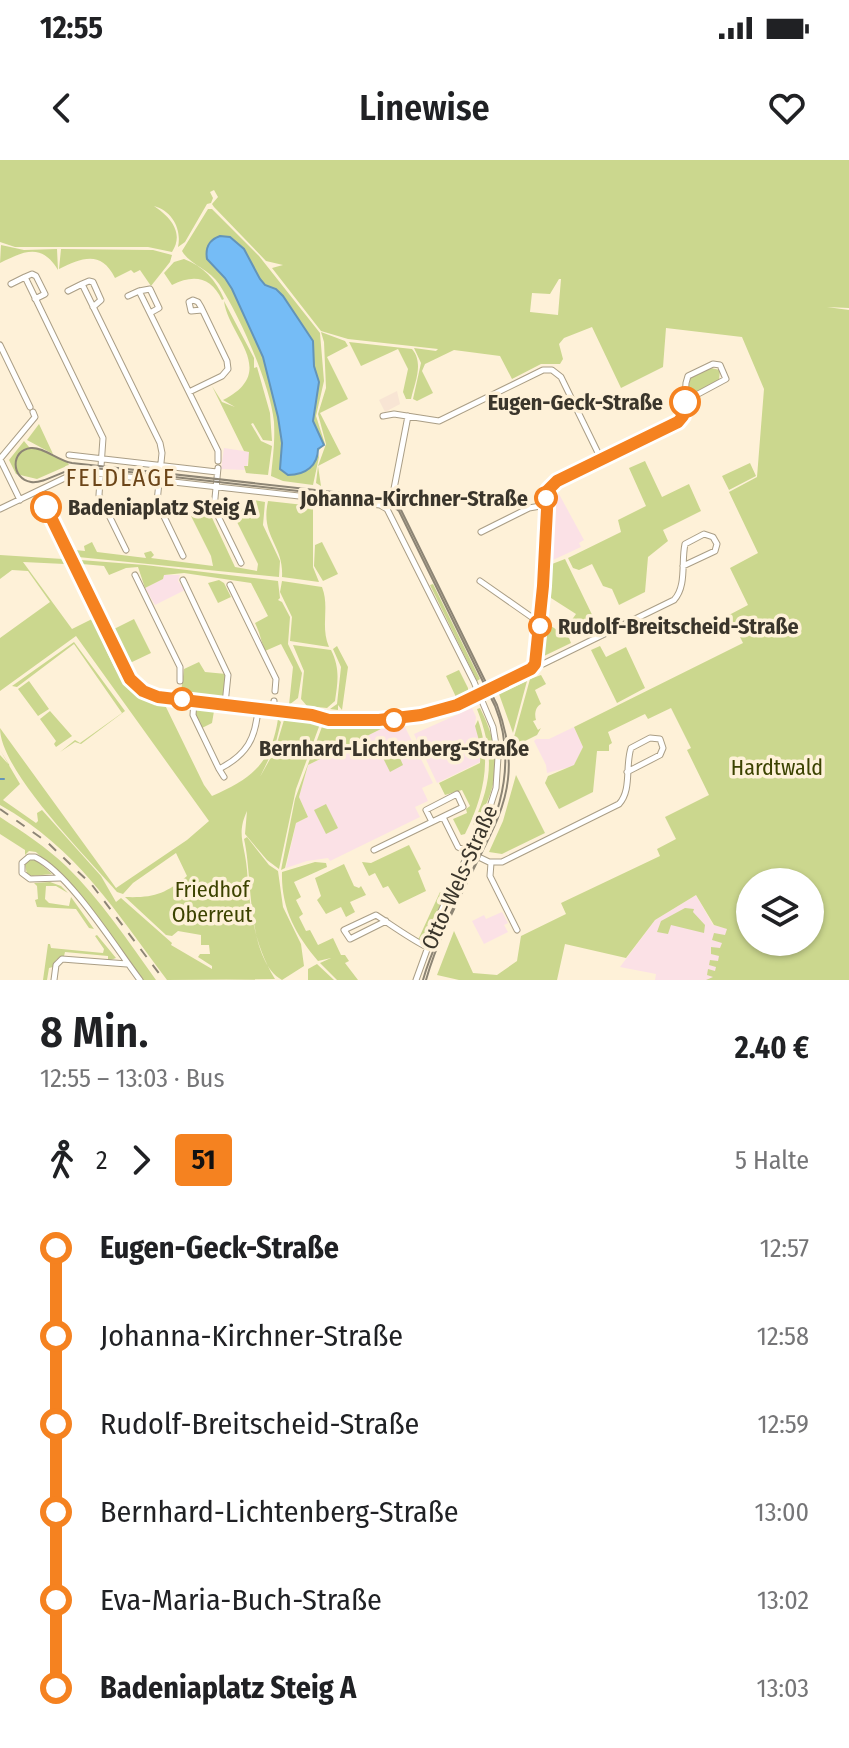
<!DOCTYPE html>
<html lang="de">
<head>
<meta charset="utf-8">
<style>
  body { margin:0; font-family:"Fira Sans Condensed",sans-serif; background:#f2f2f2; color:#202124; height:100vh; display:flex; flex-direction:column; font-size:30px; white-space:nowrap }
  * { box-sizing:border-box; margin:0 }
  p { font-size:26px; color:#757577 }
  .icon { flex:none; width:44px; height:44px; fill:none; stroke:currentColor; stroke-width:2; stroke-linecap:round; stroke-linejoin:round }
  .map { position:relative; height:820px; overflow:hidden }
  .side { display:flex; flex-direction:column; background:#fff; flex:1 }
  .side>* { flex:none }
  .badge { padding:0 16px; border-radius:6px; font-size:28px; line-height:52px }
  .buttons { position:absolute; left:736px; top:708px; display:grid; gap:16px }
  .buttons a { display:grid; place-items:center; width:88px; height:88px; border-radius:50%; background:#fff; box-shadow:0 2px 6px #0004; font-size:40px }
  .map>.badge { position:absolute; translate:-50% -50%; box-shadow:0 0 0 4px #fff }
  .legs { display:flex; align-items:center; gap:12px; height:88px; padding:0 40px; font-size:26px }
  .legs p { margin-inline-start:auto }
  .overview { display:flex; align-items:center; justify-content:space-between; height:136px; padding:0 40px }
  h1 { font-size:44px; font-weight:600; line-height:60px }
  ul { padding:0 40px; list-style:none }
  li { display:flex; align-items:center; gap:28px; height:88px; font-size:30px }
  li i { display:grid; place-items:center; width:12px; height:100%; margin:0 10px; background:currentColor }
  li i::after { content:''; width:20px; height:20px; margin:-10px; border:6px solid; border-radius:50%; background:#fff }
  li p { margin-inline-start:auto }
  li:first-child i { background:linear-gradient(#0000 50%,currentColor 0) }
  li:last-child i { background:linear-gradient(currentColor 50%,#0000 0) }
  .status { display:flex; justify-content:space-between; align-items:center; height:56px; padding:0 40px; background:#fff; direction:ltr }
  .status svg { height:22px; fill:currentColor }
  header { display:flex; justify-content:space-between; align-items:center; height:104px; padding:0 40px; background:#fff; font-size:36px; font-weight:600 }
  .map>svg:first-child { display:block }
  .industrial { fill:#f8e5d4 }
  .education { fill:#fbe1e6 }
  .green { fill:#cbd78e; fill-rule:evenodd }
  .water { fill:#75bcf6; stroke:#6394b9; stroke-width:2 }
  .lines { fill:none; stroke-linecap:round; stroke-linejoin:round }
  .stream { stroke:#6394b9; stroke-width:2 }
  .minor-casing { stroke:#aa9e86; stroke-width:7 }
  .minor { stroke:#fff; stroke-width:5 }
  .tram { stroke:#8d8575; stroke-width:2 }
  .rail { stroke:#8d8575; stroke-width:2; stroke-dasharray:10 10; stroke-linecap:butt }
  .line-1-casing { stroke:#fff; stroke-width:18 }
  .line-1 { stroke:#f58220; stroke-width:12 }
  .stop-1-dot { fill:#fff; stroke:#f58220; stroke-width:4 }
  .labels { text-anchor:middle; stroke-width:7; stroke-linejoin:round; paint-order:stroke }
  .stop-label { font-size:22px; font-weight:bold; fill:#3a352b; stroke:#fef1d8; text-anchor:end }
  .park-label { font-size:22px; fill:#3c4300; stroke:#fef1d8 }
  .street-label { font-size:22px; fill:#3a352b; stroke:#fef1d8 }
  .neighbourhood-label { font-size:24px; letter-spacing:2px; fill:#6c4518; stroke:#fef1d8 }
</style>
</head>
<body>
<div class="status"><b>12:55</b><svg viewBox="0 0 49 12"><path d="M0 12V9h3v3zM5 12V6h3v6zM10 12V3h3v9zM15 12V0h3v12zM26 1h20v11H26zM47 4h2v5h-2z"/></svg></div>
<header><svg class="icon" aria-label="back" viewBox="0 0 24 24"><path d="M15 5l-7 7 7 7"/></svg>Linewise<svg class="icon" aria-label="heart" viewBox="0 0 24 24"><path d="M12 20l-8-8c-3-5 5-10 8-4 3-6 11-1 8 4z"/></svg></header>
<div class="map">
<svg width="849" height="820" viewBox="0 0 849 820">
  <rect width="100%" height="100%" fill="#fef1d8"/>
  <!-- industrial -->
  <path class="industrial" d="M397,231L400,244L385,252L379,240Z"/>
  <!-- education -->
  <path class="education" d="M224,288L250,292L247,306H244L245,310L221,309Z
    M559,334L584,380L579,383L581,387L553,400L555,336Z
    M164,415H180L178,421L185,430L155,445L145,428L163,419Z
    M472,548L476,557L475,565L481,588L480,602L437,623L414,574Z
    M385,567H405L433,623L422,628L428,641L415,647L420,657L330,701L328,698L307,701L286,708L296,663L308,657L299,637L308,605Z
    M574,567L583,587L574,606L547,613L546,605L534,581L536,579H549Z
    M696,735L713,765L728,769L714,820H655L656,814L620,807L655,760Z
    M502,752L508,763L504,765L508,772L484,784L472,761L484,755L486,759Z"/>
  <!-- green -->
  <path class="green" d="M0,0H849V148L827,147L849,150V820H706L713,817L707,815L708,809L715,811L716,807L709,805L710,800L718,801L719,796L711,794V787L720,788L722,783L712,780L714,773L725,775L727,769L714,765L696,735L655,760L626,798L565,784L557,820H459L437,815L454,771L473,813L497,815L517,801L521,776L566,754L561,743L660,696L657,689L676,679L665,657L709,635L687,590L691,588L671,548L648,559L645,554L608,572L612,583L609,585V591H597L593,632L559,649L545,623L548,616L574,605L583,587L574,567L743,483L729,455L748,445L730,408L758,393L729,332L757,317L764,229L742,177L666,168L663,207L621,228L592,167L564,178L559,184L563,199L560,204H541L512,219L500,196L454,190L425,204L422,211L433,233L417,241L413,239L421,203L414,188L436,191L438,189L348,179L321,171L272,108L283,105L266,101L214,47L212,44L218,37L214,30L210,32L213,38L211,43L207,44L185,82L178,87C182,69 172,51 154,46C169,56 185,72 172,92L148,87H15L0,82ZM559,119H561L558,155L530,152L532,133L550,134ZM750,722H810V782H750Z
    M208,49H212L259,96L320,173L324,221L316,256L325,284L317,292L319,297L313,325L283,321L271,316C273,296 275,282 274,262C270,223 240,157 219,124C210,110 188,103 182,91Z
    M1,85L24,90L57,89L58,110C42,83 24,91 0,103Z
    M61,89L153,90L172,95L170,102L151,126L140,110L134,113L131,110L115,118C101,90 82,98 59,109Z
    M184,99C203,106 216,120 224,139L222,140C211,117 194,114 172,125L164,113L174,102Z
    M224,141L254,198V208L257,207L270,253L272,281L263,280L253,263L251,264L261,281L272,286L268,315L246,313L244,306H248L249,292L244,291L212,226L222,242L235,247L223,240C280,211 228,176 224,141Z
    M321,172L345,181L348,186L327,197L348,239L320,253L341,294L318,306L321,326L316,323L318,306L326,284L318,254L326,228L324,182Z
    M349,182L412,189C424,203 415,222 411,239H406L403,232L408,209L398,189L361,206Z
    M711,208L720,210L719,220L692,234L688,233L690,218Z
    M39,264L53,294L27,280Z
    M24,281L29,287L37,288L67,302L69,305L37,319L16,314L9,300Z
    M645,301L662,337L689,324L701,351L663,370L668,381L648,397L645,432L619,445L612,429L603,426L592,404L579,410L573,408L568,398L621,372L618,360L646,346L629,308Z
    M750,303L756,316L729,330L722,316Z
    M254,340L265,342L263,365L280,401L279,417L78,397L75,390L85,391L84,386L92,382L97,392L146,398L144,393L151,391L154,395L151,398L213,406L211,396L190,354L207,347L235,407L257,411L258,404L233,354L230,355L231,347L244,349L245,341Z
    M268,341L313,346V407L319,422L282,417C284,384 260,377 268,341Z
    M322,382L338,414L323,421L314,406L315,385Z
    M0,395L63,399L65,404L23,402L72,469L92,459C111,496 119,539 165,545L204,625L212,636C251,619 271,604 278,559L281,562L275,586L260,617L275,590L284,560L320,564L296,629L279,709L267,700L245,674L247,651C236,675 245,684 247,710C250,751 254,784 275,819L167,820C116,752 77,688 0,645V595L10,606L0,590L20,624L3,640L36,663L38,661L37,653L42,650L101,716L116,742L121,738L172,783L171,785L212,809V806L198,797L200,794H210L209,785H201V775L178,771L172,776L166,775L125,737C154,738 165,734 187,716L176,693L133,723L123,734L117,732C87,697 0,611 0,568L116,728L187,680L209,661L76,476L0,531V478L50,442L28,411L12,410L0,419Z
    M565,399L599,469L588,474L571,461L576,454L551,438L552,404Z
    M80,400L145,405L278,421L280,438L278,440L282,442L290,457L288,484L302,513L298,538L289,545L293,507L281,484L265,491C261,481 260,473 255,463L268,456L251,423L184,413L164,415L163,419L145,428L138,407L126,408L109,415L104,406L82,404Z
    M219,420L224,423L231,437L218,443L208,423Z
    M282,421L322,427C330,447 320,466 329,487L290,481L292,457L280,432Z
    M433,424L480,519L477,521L430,425Z
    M134,459L151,493L130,503L114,469Z
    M548,464L569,478L571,483L544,496Z
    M74,482L125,551L81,584L75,582L60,592L75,580L80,583L122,553L74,484L17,527L12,526Z
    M293,485L331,490C340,508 338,521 335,541L327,548L307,546L301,539L304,511Z
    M337,486L348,507L342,550L338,545V550L330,549L337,544L341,507L333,489Z
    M600,486L606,497L626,487L645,528L617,543L591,490Z
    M199,502L205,512L226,514L224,537L181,532L184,509Z
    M459,510L468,528V531L456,537L446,516Z
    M541,515L546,524L535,530L541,544C536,546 534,554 536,560L533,561L538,570L541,568L537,575L517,585L514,577L530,519Z
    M29,521L49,549L38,556L18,529Z
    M527,521L513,573L499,534Z
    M480,548C502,591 501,623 475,665L473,664C493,621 494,593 477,549Z
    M196,549L214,551L212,563L202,568L195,554Z
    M50,551L72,576L56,587L54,584L56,581L40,559Z
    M478,560C492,600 484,636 465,674L461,675L453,659L467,653L466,649L470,646L462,630L445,635L439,623L480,603L481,588L475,566Z
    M323,564L385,567L308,605L299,637L308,657L296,663L285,708L281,710L295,639Z
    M396,589L403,605L390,612L382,596Z
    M516,615L545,673L502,694L489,692L503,661Z
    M326,644L338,668L326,674L314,650Z
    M0,657C23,672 46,687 66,706C101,740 128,781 156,820H143L91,749L36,692L29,691L25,695V690L0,674Z
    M247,677L269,705L278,711L283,747L301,784L304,806L282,820C246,799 253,716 244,679Z
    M409,685L421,709L418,711L426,731L399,744L388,726L383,728L375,713L369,716L362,702L371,703Z
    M35,699L52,714L32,716L27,714L25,705L27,701Z
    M315,702L326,703L327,707L294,722L301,737L296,740L303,754L299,757L306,771L310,770L318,785L333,778L341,795H345L349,801L345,803L358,820H337L320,803L331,798L318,801C295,774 281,748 282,712Z
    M344,704L354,726L359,728L361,726L366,735L350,742L355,752L346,757L341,747L326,754L317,740L321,736L315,718Z
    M50,722L61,726L68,733L56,726H46L45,739L49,743L69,746L71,737L94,769L89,768L76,749L37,747L35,740L38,739L37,726L34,723Z
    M440,732L445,735L427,780L421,781L418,780Z
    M685,748L694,749L693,752L705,765L704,773L671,765L668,774L657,772L661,761Z
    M97,775L116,798L108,801V796L65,792L64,796L56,800L53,807L49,808L47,820H43L48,784H50L51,788L103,793L104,789L95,776Z
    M317,804L334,820H308V809Z"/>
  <!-- water -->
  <path class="water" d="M220,76L230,77L244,89L260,119L265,125L276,129L283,136L313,181L314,206L319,222L313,261L324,285L318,289C318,305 306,315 288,315L280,309L282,283L278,257L263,197L232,129L225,118L207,99C205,87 209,80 220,76Z"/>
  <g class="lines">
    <!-- stream -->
    <path class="stream" d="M0,619H4"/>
    <defs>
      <path id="minor" d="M11,124L25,117
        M68,131L82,124
        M128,136L139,131
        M35,139L45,134L36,116L32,114L25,117L103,278L99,335L126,390
        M93,147L101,140L93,122L89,121L82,124L160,283L162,293L157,342L183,396
        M150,153L159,148L150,129L139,131L218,291V301
        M0,185L30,247
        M189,232L222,216L228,209L227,201L201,147L198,142L193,140L189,142L191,151L202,150
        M383,256L394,254L439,261L543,210H552L561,217L601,299
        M69,295L217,312
        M0,299L35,257L33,252
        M0,299L20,340
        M218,308L214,348L241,403
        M38,331L130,519L143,531L158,537L312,555L329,560H379L421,555L457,545L531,509L535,504L542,435L548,330L557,321L680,260L684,254L686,223L688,216L713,204L720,205L726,219L685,241
        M0,349L71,315L84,312L380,345L387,349
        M387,349L474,522L493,567L498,597L496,628L489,650L441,751L416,820
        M387,349L393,334L408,256
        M481,372L529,348L546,345
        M135,415L180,507V521
        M183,420L228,515L225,544
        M480,421L540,463
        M230,425L276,519L275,531
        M535,504H543L674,440C687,426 681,402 685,384L704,374L713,377L717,384L715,391L683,406
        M194,541L193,555L219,609C247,595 256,578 258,548
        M273,550L274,541
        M312,555L324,553L338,558
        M219,609L224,617
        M443,657L458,687L489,702H502L619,644C632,630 625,606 631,588L650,578L660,579L663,588L660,595L627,612
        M374,690L463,647L457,634L426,650L432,662
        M491,703L490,716L517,770
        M60,718L30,719L22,713V703L29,697H35C70,714 115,787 140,820
        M386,761L350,779L344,770L376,755C393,766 409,778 427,787
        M54,820L56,805L62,799L127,804"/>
    </defs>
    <!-- minor casing -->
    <use href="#minor" class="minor-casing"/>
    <!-- minor -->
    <use href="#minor" class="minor"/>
    <!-- tram -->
    <path class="tram" d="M423,820C449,729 535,645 495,546L399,351L390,344L378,340L85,307C66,307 46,324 31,322C11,319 10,290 31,288C44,287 58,301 72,303L379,337L390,341L401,350L497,545C506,569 511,593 508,619C505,648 491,674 478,700C459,739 438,778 426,820"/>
    <!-- rail -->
    <path class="rail" d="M0,649L47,682L92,725L164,820"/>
  </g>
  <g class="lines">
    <defs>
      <path id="line-1" d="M46,347L130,519L143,531L158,537L312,555L329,560H379L421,555L457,545L531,509L535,504L543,426L548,330L557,321L678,262L683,256L685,242"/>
    </defs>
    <!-- line-1 casing -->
    <use href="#line-1" class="line-1-casing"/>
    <!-- line-1 -->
    <use href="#line-1" class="line-1"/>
  </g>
  <!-- markers -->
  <g class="stop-1-dot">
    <circle cx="685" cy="242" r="14"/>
    <circle cx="546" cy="338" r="10"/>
    <circle cx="46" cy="347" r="14"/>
    <circle cx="540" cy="466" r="10"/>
    <circle cx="182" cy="539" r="10"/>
    <circle cx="394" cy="560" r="10"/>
  </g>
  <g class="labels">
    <!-- stop labels -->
    <g class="stop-label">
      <text x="663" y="250">Eugen-Geck-Straße</text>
      <text x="528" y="346">Johanna-Kirchner-Straße</text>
      <text x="68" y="355" text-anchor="start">Badeniaplatz Steig A</text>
      <text x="558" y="474" text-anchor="start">Rudolf-Breitscheid-Straße</text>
      <text x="394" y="596" text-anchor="middle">Bernhard-Lichtenberg-Straße</text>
    </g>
    <!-- park labels -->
    <g class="park-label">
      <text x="777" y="615">Hardtwald</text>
      <text x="212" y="737">Friedhof<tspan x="212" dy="25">Oberreut</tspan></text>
    </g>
    <!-- street labels -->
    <g class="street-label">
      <text transform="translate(459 717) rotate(-66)" y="8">Otto-Wels-Straße</text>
    </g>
    <!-- neighbourhood labels -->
    <g class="neighbourhood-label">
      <text x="121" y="326">FELDLAGE</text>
    </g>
  </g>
</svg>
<div class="buttons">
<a><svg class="icon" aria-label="layers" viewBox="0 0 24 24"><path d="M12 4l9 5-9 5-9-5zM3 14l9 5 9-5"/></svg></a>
</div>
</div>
<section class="side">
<div class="overview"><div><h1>8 Min.</h1><p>12:55 – 13:03 · Bus</p></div><b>2.40 €</b></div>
<div class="legs"><svg class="icon" aria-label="walk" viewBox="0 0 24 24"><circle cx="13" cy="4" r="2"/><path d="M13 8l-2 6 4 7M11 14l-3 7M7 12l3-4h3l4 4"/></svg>2<svg class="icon" aria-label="forward" viewBox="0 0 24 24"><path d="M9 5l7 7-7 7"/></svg><b class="badge" style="background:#f58220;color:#111">51</b><p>5 Halte</p></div>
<ul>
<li><i style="color:#f58220"></i><b>Eugen-Geck-Straße</b><p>12:57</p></li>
<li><i style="color:#f58220"></i><span>Johanna-Kirchner-Straße</span><p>12:58</p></li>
<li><i style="color:#f58220"></i><span>Rudolf-Breitscheid-Straße</span><p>12:59</p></li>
<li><i style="color:#f58220"></i><span>Bernhard-Lichtenberg-Straße</span><p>13:00</p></li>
<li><i style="color:#f58220"></i><span>Eva-Maria-Buch-Straße</span><p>13:02</p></li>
<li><i style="color:#f58220"></i><b>Badeniaplatz Steig A</b><p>13:03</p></li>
</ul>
</section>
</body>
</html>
